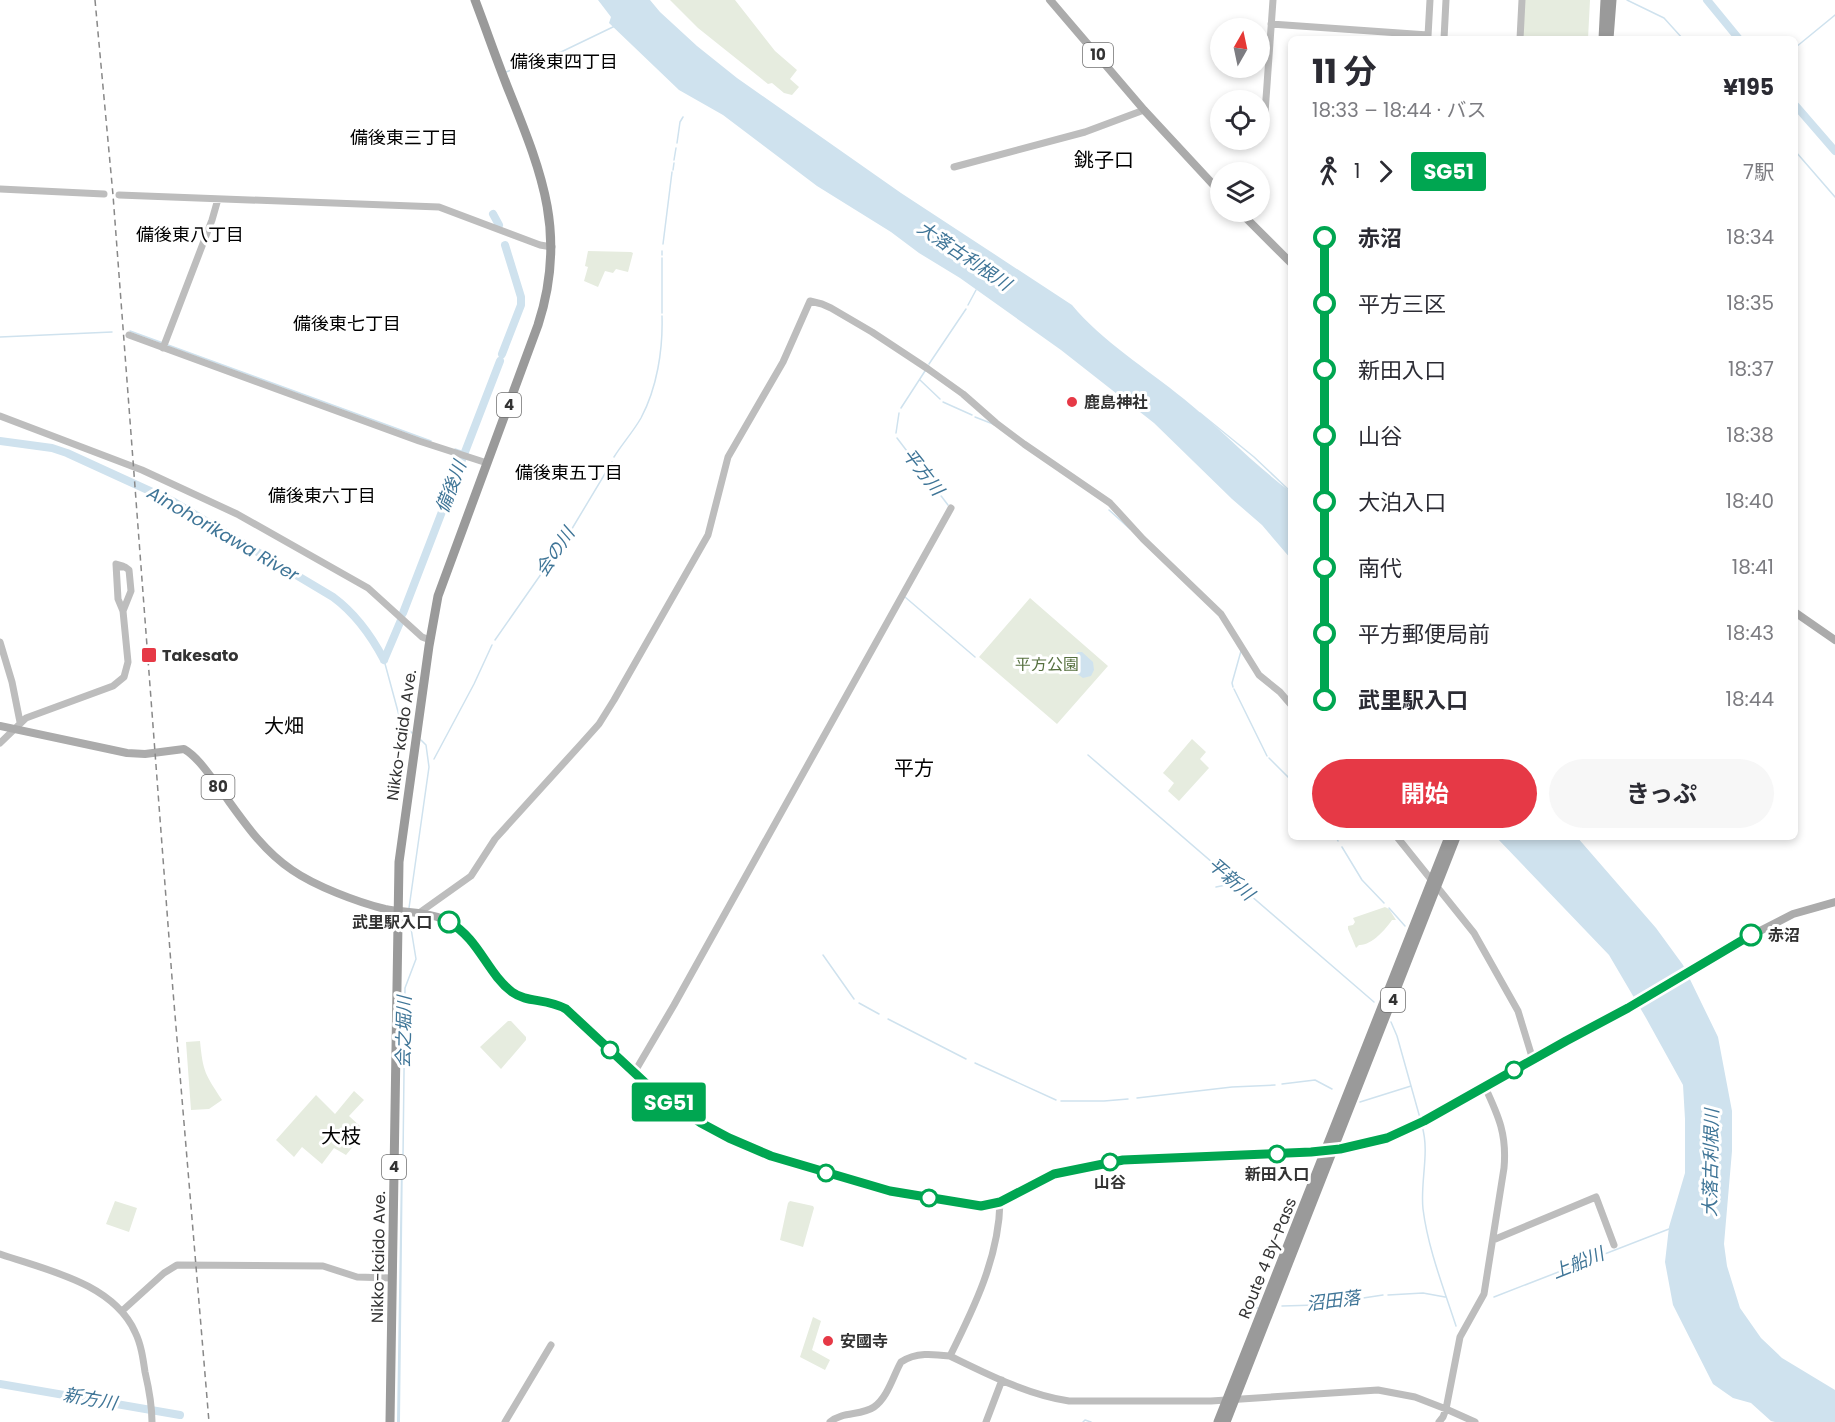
<!DOCTYPE html>
<html lang="ja">
<head>
<meta charset="utf-8">
<style>
  body { margin:0; font-family:Poppins,"Noto Sans JP",sans-serif; background:#f7f7f7; color:#2b2b33; height:100vh; display:flex; flex-direction:column; font-size:22px; white-space:nowrap }
  * { box-sizing:border-box; margin:0 }
  p { font-size:20px; color:#7c7c81 }
  .icon { flex:none; width:33px; height:33px; fill:none; stroke:currentColor; stroke-width:2; stroke-linecap:round; stroke-linejoin:round }
  .map { position:relative; flex:1; overflow:hidden }
  .panel { position:absolute; left:1288px; top:36px; width:510px; height:804px; display:flex; flex-direction:column; background:#fff; border-radius:9px; box-shadow:0 3px 9px #0003 }
  .panel>* { flex:none }
  .badge { padding:0 12px; border-radius:4px; font-size:21px; line-height:39px }
  .needle { width:39px; rotate:9deg }
  .tools { position:absolute; left:1210px; top:18px; display:grid; gap:12px }
  .tools a { display:grid; place-items:center; width:60px; height:60px; border-radius:50%; background:#fff; box-shadow:0 3px 9px #0003; font-size:30px }
  .map>.badge { position:absolute; translate:-50% -50%; box-shadow:0 0 0 3px #fff }
  .legs { display:flex; align-items:center; gap:9px; height:66px; padding:0 24px; font-size:20px }
  .legs p { margin-inline-start:auto }
  .headline { display:flex; align-items:center; justify-content:space-between; height:102px; padding:0 24px }
  h1 { font-size:33px; font-weight:700; line-height:45px }
  .action { display:flex; gap:12px; margin-top:auto; padding:12px 24px }
  .action a { flex:1; height:69px; border-radius:36px; background:#e63946; color:#fff; font-size:24px; font-weight:700; line-height:69px; text-align:center }
  .action a+a { background:#f7f7f7; color:#2b2b33 }
  ul { padding:0 24px; list-style:none }
  li { display:flex; align-items:center; gap:21px; height:66px; font-size:22px }
  li i { display:grid; place-items:center; width:9px; height:100%; margin:0 8px; background:currentColor }
  li i::after { content:''; width:15px; height:15px; margin:-8px; border:4px solid; border-radius:50%; background:#fff }
  li p { margin-inline-start:auto }
  li:first-child i { background:linear-gradient(#0000 50%,currentColor 0) }
  li:last-child i { background:linear-gradient(currentColor 50%,#0000 0) }
  .map>svg:first-child { display:block }
  .green { fill:#e6ecdf }
  .water { fill:#cfe2ee }
  .lines { fill:none; stroke-linecap:round; stroke-linejoin:round }
  .stream { stroke:#cfe2ee; stroke-width:1.5 }
  .river { stroke:#cfe2ee; stroke-width:8 }
  .secondary { stroke:#bdbdbd; stroke-width:7 }
  .primary { stroke:#ababab; stroke-width:8 }
  .highway { stroke:#9a9a9a; stroke-width:9 }
  .rail { stroke:#888; stroke-width:1.5; stroke-dasharray:6 4.5; stroke-linecap:butt }
  .line-1-casing { stroke:#fff; stroke-width:14 }
  .line-1 { stroke:#00a651; stroke-width:9 }
  .poi-dot { fill:#e63946; stroke:#fff; stroke-width:2 }
  .stop-1-dot { fill:#fff; stroke:#00a651; stroke-width:3 }
  .labels { text-anchor:middle; stroke-width:6; stroke-linejoin:round; paint-order:stroke }
  .shield { fill:#fff; stroke:#707070; stroke-width:1.5 }
  .shield-label { font-size:15px; font-weight:bold; fill:#333 }
  .poi-label { font-size:16px; font-weight:bold; fill:#333; stroke:#fff; text-anchor:start }
  .park-label { font-size:16px; fill:#56703f; stroke:#fff }
  .street-label { font-size:16px; fill:#333; stroke:#fff }
  .stop-label { font-size:16px; font-weight:bold; fill:#333; stroke:#fff }
  .neighbourhood-label { font-size:18px; fill:#000; stroke:#fff }
  .water-label { font-size:18px; font-style:italic; fill:#3f7597; stroke:#fff }
  .quarter-label { font-size:20px; fill:#000; stroke:#fff }
</style>
</head>
<body>
<div class="map">
<svg width="1835" height="1422" viewBox="0 0 1835 1422">
  <rect width="100%" height="100%" fill="#fff"/>
  <!-- green -->
  <path class="green" d="M670,0H735L775,51L797,70L790,79L799,87L792,95L784,93L772,83L768,84L698,28Z
    M1525,0H1590L1588,39H1522Z
    M588,251L631,252L633,253L628,272L616,269L613,273L605,271L598,287L584,281L588,267L585,266Z
    M1030,598L1108,666L1057,724L979,657Z
    M1192,739L1206,752L1200,759L1209,768L1179,801L1168,791L1174,783L1163,773Z
    M1385,907L1389,909L1396,920H1392C1386,929 1371,946 1359,945L1356,948L1348,929V926L1353,925L1355,922L1353,918Z
    M508,1021H511L526,1037V1040L501,1069L480,1047Z
    M200,1041C203,1072 205,1074 222,1100L209,1109L191,1110L186,1042Z
    M354,1091L364,1100L349,1116L361,1127L354,1132L360,1138L346,1155L334,1148L322,1164L302,1147L294,1157L276,1140L316,1095L335,1114Z
    M115,1201L137,1208L129,1232L106,1224Z
    M790,1201L813,1206L814,1208L803,1247L780,1240L788,1203Z
    M813,1317L821,1321L812,1350L830,1360L825,1370L800,1357Z"/>
  <!-- water -->
  <path class="water" d="M598,0H650L660,12L697,46L737,78L901,193L1072,305C1102,341 1147,369 1184,399C1221,429 1253,464 1291,492V559L1262,525L1232,499L1154,423L1061,350L960,278L919,253L891,232L817,186L723,115L679,90L609,23L611,17Z
    M1078,652H1082L1093,662L1094,670L1091,676L1083,678L1076,673V654Z
    M1496,837H1577L1656,928L1683,965L1718,1037L1732,1111V1151L1724,1244L1727,1266L1740,1308L1761,1338L1782,1358L1835,1390V1422H1775L1771,1421L1751,1403L1733,1398L1713,1384L1673,1305L1665,1262L1669,1227L1685,1173V1119L1683,1085L1646,1018L1609,955Z
    M403,1153L400,1422H397L401,1165Z"/>
  <g class="lines">
    <!-- stream -->
    <path class="stream" d="M1627,0L1664,18L1683,39
      M1796,47L1835,15
      M506,72L561,52L615,26
      M677,143L680,122L683,117
      M1796,152L1835,197
      M674,160L676,148
      M673,170L674,163
      M663,244L672,172
      M662,255V251
      M968,305L976,290
      M662,313V258
      M130,331L163,343
      M0,337L112,332
      M168,345L431,441
      M929,364L966,309
      M920,380L940,399
      M943,402L972,415
      M901,408L925,371
      M1200,413L1254,457L1292,493
      M975,417L993,424
      M896,433L899,413
      M897,438L948,505
      M455,449L464,452
      M614,457C622,444 633,432 641,418C657,388 663,350 662,316
      M1109,510L1130,529
      M905,597L975,657
      M495,640L567,537L612,462
      M384,660L400,719L412,733
      M1233,687L1232,683L1241,651
      M1234,689L1267,756
      M1088,755L1374,1002
      M1269,758L1292,781
      M434,759L474,684L492,645
      M1336,837L1338,841
      M1342,847L1362,880L1384,903
      M1216,887L1226,885L1239,887
      M409,908L429,767L426,745L421,740
      M1389,908L1405,926
      M823,955L854,999
      M859,1003L879,1014
      M888,1019L966,1059
      M1391,1022L1397,1036L1420,1118
      M975,1063L1056,1100
      M1282,1084L1315,1080L1332,1089
      M1137,1098L1232,1087L1275,1085
      M1061,1101H1104L1128,1099
      M1360,1102L1411,1086
      M1422,1126C1430,1152 1420,1182 1423,1209C1428,1249 1444,1289 1456,1326
      M403,1157L405,988L416,959L409,916
      M1388,1295L1423,1293L1445,1297
      M1494,1297L1669,1229
      M1282,1306L1317,1305L1383,1295
      M1247,1307L1258,1308
      M1083,1422L1085,1420L1091,1422"/>
    <!-- river -->
    <path class="river" d="M1707,0L1739,39
      M1796,106L1835,151
      M493,214L499,225
      M502,354L521,305V297L505,245
      M0,441L52,448L67,453L174,502L333,597C356,614 371,635 384,660
      M403,613L500,361
      M384,660L401,620
      M0,1384L180,1415"/>
    <!-- secondary -->
    <path class="secondary" d="M1271,24L1428,35
      M1428,36L1430,0
      M1444,39L1446,0
      M1520,39L1522,0
      M1265,113L1273,0
      M954,167L1085,132L1144,110
      M0,189L104,194
      M119,195L439,207L540,245L552,247
      M129,335L419,441L487,463
      M163,348L212,220L218,199
      M0,416L142,470L237,514L368,588L422,637L430,640
      M121,567H125L129,570L131,591L123,611
      M0,642L12,682L20,722
      M0,743L26,718L113,686L124,677L128,662L123,611L118,599L116,564L123,566
      M1397,837L1474,933L1518,1011L1533,1060
      M419,913L471,876L495,839L582,743L599,724L614,700L708,535L728,457L783,362L810,301L822,304L831,308L872,332L928,369L963,394L996,423L1024,444L1110,503L1143,539L1221,614L1259,675L1280,692L1292,706
      M634,1073L674,1005L951,508
      M1493,1240L1596,1197L1614,1245
      M0,1254C46,1270 113,1283 135,1332C141,1344 143,1358 145,1372C149,1389 152,1405 152,1422
      M122,1311L164,1273L177,1265L323,1266L357,1277L392,1278
      M950,1356C987,1374 1028,1395 1069,1401H1211L1378,1390L1415,1397L1446,1409L1443,1417L1439,1422
      M505,1422L551,1345
      M830,1422C843,1411 861,1416 874,1407C888,1397 893,1376 901,1362C916,1352 933,1354 950,1356C974,1308 999,1257 1000,1202
      M986,1422L1002,1380
      M1475,1422L1446,1409L1460,1337L1484,1294L1504,1168C1507,1135 1499,1117 1485,1087"/>
    <!-- primary -->
    <path class="primary" d="M1050,0L1144,110L1221,193
      M1240,212L1292,264
      M1796,613L1835,640
      M0,726L127,753L145,754L184,749C198,757 210,776 220,789C242,819 261,849 292,870C315,886 357,902 385,909C404,913 424,911 443,919C478,934 485,974 514,994C528,1003 548,998 566,1009C603,1039 632,1076 671,1104C756,1165 869,1189 971,1206H981L1000,1202L1054,1174L1123,1160L1311,1152L1364,1144L1387,1138L1424,1121L1566,1041L1628,1008L1752,935L1793,914L1835,902"/>
    <!-- highway -->
    <path class="highway" d="M1603,39L1605,0
      M1609,39L1612,0
      M390,1422L399,862L429,646L438,596L538,325C568,233 541,171 507,86C496,58 486,29 475,0
      M1218,1422L1449,837
      M1226,1422L1456,837"/>
    <!-- rail -->
    <path class="rail" d="M95,0L113,195L173,991L209,1422"/>
  </g>
  <g class="lines">
    <defs>
      <path id="line-1" d="M449,922C479,939 487,973 512,992C527,1003 547,998 566,1009L654,1091L701,1123L729,1138L771,1156L890,1191L981,1206L1000,1202L1054,1174L1123,1160L1311,1152L1340,1149L1387,1138L1424,1121L1566,1041L1628,1008L1751,935"/>
    </defs>
    <!-- line-1 casing -->
    <use href="#line-1" class="line-1-casing"/>
    <!-- line-1 -->
    <use href="#line-1" class="line-1"/>
  </g>
  <!-- markers -->
  <g class="poi-dot">
    <circle cx="1072" cy="402" r="6"/>
    <rect x="141" y="647" width="16" height="16" rx="3"/>
    <circle cx="828" cy="1341" r="6"/>
  </g>
  <g class="stop-1-dot">
    <circle cx="449" cy="922" r="10"/>
    <circle cx="1751" cy="935" r="10"/>
    <circle cx="610" cy="1050" r="8"/>
    <circle cx="1514" cy="1070" r="8"/>
    <circle cx="1277" cy="1154" r="8"/>
    <circle cx="1110" cy="1162" r="8"/>
    <circle cx="826" cy="1173" r="8"/>
    <circle cx="929" cy="1198" r="8"/>
  </g>
  <g class="labels">
    <!-- shield labels -->
    <g class="shield">
      <rect x="1083" y="43" width="30" height="24" rx="4.5"/>
      <rect x="497" y="393" width="24" height="24" rx="4.5"/>
      <rect x="201.5" y="775" width="33" height="24" rx="4.5"/>
      <rect x="1381" y="988" width="24" height="24" rx="4.5"/>
      <rect x="382" y="1155" width="24" height="24" rx="4.5"/>
    </g>
    <g class="shield-label">
      <text x="1098" y="60">10</text>
      <text x="509" y="410">4</text>
      <text x="218" y="792">80</text>
      <text x="1393" y="1005">4</text>
      <text x="394" y="1172">4</text>
    </g>
    <!-- poi labels -->
    <g class="poi-label">
      <text x="1084" y="408">鹿島神社</text>
      <text x="162" y="661">Takesato</text>
      <text x="840" y="1347">安國寺</text>
    </g>
    <!-- park labels -->
    <g class="park-label">
      <text x="1047" y="670">平方公園</text>
    </g>
    <!-- street labels -->
    <g class="street-label">
      <text transform="translate(401 735) rotate(-82)" y="6">Nikko-kaido Ave.</text>
      <text transform="translate(378 1257) rotate(-89)" y="6">Nikko-kaido Ave.</text>
      <text transform="translate(1267 1258) rotate(-68)" y="6">Route 4 By-Pass</text>
    </g>
    <!-- stop labels -->
    <g class="stop-label">
      <text x="432" y="928" text-anchor="end">武里駅入口</text>
      <text x="1768" y="941" text-anchor="start">赤沼</text>
      <text x="1277" y="1180">新田入口</text>
      <text x="1110" y="1188">山谷</text>
    </g>
    <!-- neighbourhood labels -->
    <g class="neighbourhood-label">
      <text x="564" y="68">備後東四丁目</text>
      <text x="404" y="144">備後東三丁目</text>
      <text x="190" y="241">備後東八丁目</text>
      <text x="347" y="330">備後東七丁目</text>
      <text x="569" y="479">備後東五丁目</text>
      <text x="322" y="502">備後東六丁目</text>
    </g>
    <!-- water labels -->
    <g class="water-label">
      <text transform="translate(964 256) rotate(34)" y="6">大落古利根川</text>
      <text transform="translate(923 472) rotate(52)" y="6">平方川</text>
      <text transform="translate(451 487) rotate(-69)" y="6">備後川</text>
      <text transform="translate(223 534) rotate(30)" y="6">Ainohorikawa River</text>
      <text transform="translate(555 552) rotate(-56)" y="6">会の川</text>
      <text transform="translate(1231 879) rotate(41)" y="6">平新川</text>
      <text transform="translate(404 1032) rotate(-89)" y="6">会之堀川</text>
      <text transform="translate(1711 1163) rotate(-89)" y="6">大落古利根川</text>
      <text transform="translate(1578 1263) rotate(-22)" y="6">上船川</text>
      <text transform="translate(1333 1301) rotate(-7)" y="6">沼田落</text>
      <text transform="translate(90 1399) rotate(10)" y="6">新方川</text>
    </g>
    <!-- quarter labels -->
    <g class="quarter-label">
      <text x="1104" y="167">銚子口</text>
      <text x="284" y="733">大畑</text>
      <text x="914" y="775">平方</text>
      <text x="341" y="1143">大枝</text>
    </g>
  </g>
</svg>
<div class="tools">
<a><svg class="needle" viewBox="-14 -14 28 28"><path d="M0-13l5 13h-10z" fill="#e53935"/><path d="M0 13l5-13h-10z" fill="#7c7c81"/></svg></a>
<a><svg class="icon" aria-label="locate" viewBox="0 0 24 24"><circle cx="12" cy="12" r="6"/><path d="M12 2v4M12 18v4M2 12h4M18 12h4"/></svg></a>
<a><svg class="icon" aria-label="layers" viewBox="0 0 24 24"><path d="M12 4l9 5-9 5-9-5zM3 14l9 5 9-5"/></svg></a>
</div>
<b class="badge" style="left:669px;top:1102px;background:#00a651;color:#fff">SG51</b>
<section class="panel">
<div class="headline"><div><h1>11 分</h1><p>18:33 – 18:44 · バス</p></div><b>¥195</b></div>
<div class="legs"><svg class="icon" aria-label="walk" viewBox="0 0 24 24"><circle cx="13" cy="4" r="2"/><path d="M13 8l-2 6 4 7M11 14l-3 7M7 12l3-4h3l4 4"/></svg>1<svg class="icon" aria-label="forward" viewBox="0 0 24 24"><path d="M9 5l7 7-7 7"/></svg><b class="badge" style="background:#00a651;color:#fff">SG51</b><p>7駅</p></div>
<ul>
<li><i style="color:#00a651"></i><b>赤沼</b><p>18:34</p></li>
<li><i style="color:#00a651"></i><span>平方三区</span><p>18:35</p></li>
<li><i style="color:#00a651"></i><span>新田入口</span><p>18:37</p></li>
<li><i style="color:#00a651"></i><span>山谷</span><p>18:38</p></li>
<li><i style="color:#00a651"></i><span>大泊入口</span><p>18:40</p></li>
<li><i style="color:#00a651"></i><span>南代</span><p>18:41</p></li>
<li><i style="color:#00a651"></i><span>平方郵便局前</span><p>18:43</p></li>
<li><i style="color:#00a651"></i><b>武里駅入口</b><p>18:44</p></li>
</ul>
<div class="action"><a>開始</a><a>きっぷ</a></div>
</section>
</div>
</body>
</html>
